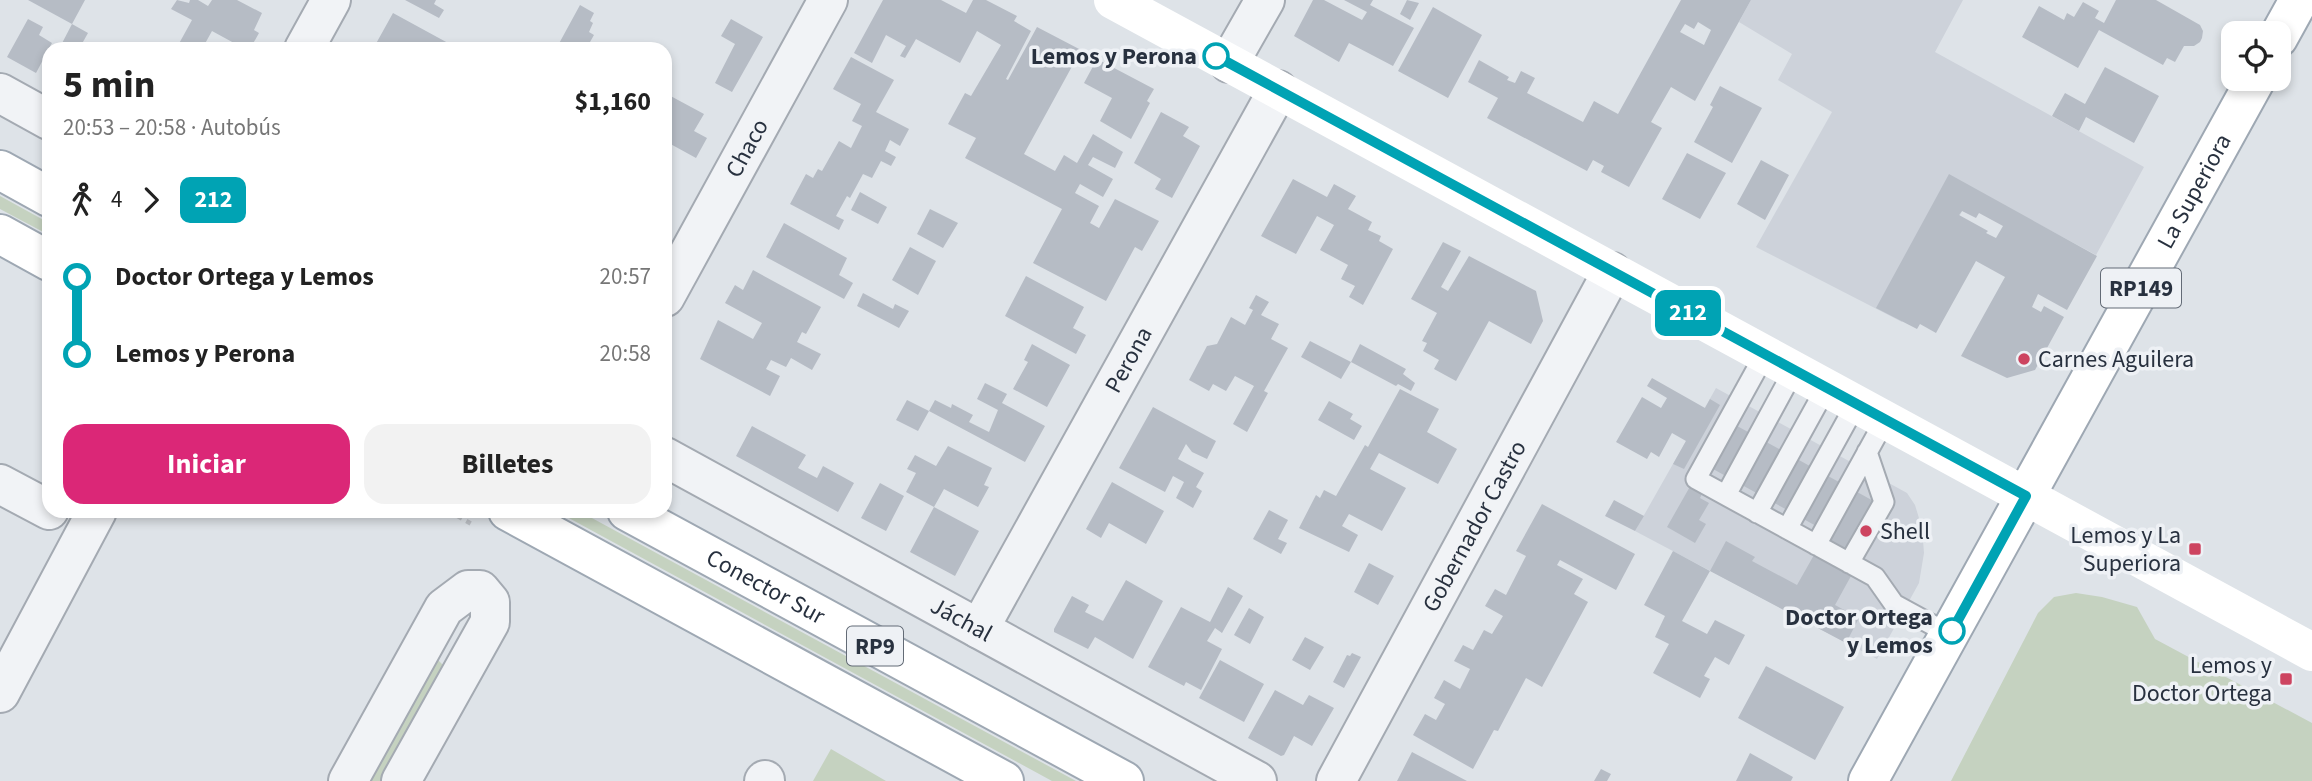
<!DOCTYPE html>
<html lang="es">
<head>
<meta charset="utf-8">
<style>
  body { margin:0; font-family:"Source Sans 3",sans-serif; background:#f2f2f2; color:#222; height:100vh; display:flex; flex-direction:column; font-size:26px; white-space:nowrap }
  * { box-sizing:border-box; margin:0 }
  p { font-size:23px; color:#767676 }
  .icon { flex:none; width:38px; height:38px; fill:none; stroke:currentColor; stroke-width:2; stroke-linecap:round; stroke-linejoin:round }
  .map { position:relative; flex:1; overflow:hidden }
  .drawer { position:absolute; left:42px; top:42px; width:630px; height:476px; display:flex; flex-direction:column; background:#fff; border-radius:21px; box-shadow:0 4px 10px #0003 }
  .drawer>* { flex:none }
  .badge { padding:0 14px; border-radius:10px; font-size:24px; line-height:46px }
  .buttons { position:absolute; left:2221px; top:21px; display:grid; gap:14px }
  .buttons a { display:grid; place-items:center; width:70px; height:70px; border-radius:14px; background:#fff; box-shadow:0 4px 10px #0003; font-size:35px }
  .map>.badge { position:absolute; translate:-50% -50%; box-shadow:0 0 0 4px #fff }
  .legs { display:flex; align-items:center; gap:10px; height:77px; padding:0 21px; font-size:23px }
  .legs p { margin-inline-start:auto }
  .head { display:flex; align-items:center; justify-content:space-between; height:119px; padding:0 21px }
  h1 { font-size:38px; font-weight:700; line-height:52px }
  .action { display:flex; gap:14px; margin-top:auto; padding:14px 21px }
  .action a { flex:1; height:80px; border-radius:21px; background:#db2777; color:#fff; font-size:28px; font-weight:700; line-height:80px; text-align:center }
  .action a+a { background:#f2f2f2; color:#222 }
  ul { padding:0 21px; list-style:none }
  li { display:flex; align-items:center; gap:24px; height:77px; font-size:26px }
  li i { display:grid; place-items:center; width:10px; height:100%; margin:0 9px; background:currentColor }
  li i::after { content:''; width:18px; height:18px; margin:-9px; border:5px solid; border-radius:50%; background:#fff }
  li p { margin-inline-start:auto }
  li:first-child i { background:linear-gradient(#0000 50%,currentColor 0) }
  li:last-child i { background:linear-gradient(currentColor 50%,#0000 0) }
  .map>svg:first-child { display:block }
  .built { fill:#cdd2da }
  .green { fill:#c5d2c0 }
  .building { fill:#b6bcc5; fill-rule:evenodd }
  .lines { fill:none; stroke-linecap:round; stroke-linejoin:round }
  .lane-casing { stroke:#a4aab2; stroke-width:23 }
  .street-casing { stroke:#a4aab2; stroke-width:42 }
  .primary-casing { stroke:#9ea8b3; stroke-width:42 }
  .path { stroke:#bdc1c6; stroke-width:4.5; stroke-dasharray:5 5; stroke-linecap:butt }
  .lane { stroke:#f1f3f6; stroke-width:19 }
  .street { stroke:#f1f3f6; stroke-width:38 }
  .secondary { stroke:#fff; stroke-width:38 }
  .primary { stroke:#fff; stroke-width:38 }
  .line-1-casing { stroke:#fff; stroke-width:16 }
  .line-1 { stroke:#00a3b4; stroke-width:10 }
  .stop-1-dot { fill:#fff; stroke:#00a3b4; stroke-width:3.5 }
  .poi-dot { fill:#cd4460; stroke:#eef1f5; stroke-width:2.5 }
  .labels { text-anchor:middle; stroke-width:7; stroke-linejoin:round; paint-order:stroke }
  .shield { fill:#eef1f5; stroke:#636b76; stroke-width:2 }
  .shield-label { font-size:23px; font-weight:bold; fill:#28313f }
  .stop-label { font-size:24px; font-weight:bold; fill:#28313f; stroke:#eef1f5; text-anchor:end }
  .street-label { font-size:24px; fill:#28313f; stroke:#eef1f5 }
  .poi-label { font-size:24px; fill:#28313f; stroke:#eef1f5; text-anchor:start }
</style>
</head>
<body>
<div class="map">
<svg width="2312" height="781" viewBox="0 0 2312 781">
  <rect width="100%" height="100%" fill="#dee3e8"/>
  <!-- built -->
  <path class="built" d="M1751,0H1963L1935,52L2144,167L2096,255L1974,189L1902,322L1756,247L1832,112L1778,80L1792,54L1739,22Z
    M1716,388L1907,493L1915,505L1922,528L1924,553L1919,583L1877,659L1635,531Z"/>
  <!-- green -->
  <path class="green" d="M0,196L49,223V235L0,209Z
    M556,511H579L1076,781H1052Z
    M2076,593L2102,597L2137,607L2155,639L2312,723V781H1951L2038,613L2054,597Z
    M432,654L446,668L384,781H360Z
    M831,749L886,781H813Z"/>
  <!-- building -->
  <path class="building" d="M28,0H85L72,24L88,33L79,49H59L72,24Z
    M177,0L189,3L190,0H198L208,6L212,0H237L262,13L254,30L259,33L250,49H245L212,31L202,49H176L192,20L171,9Z
    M405,0H436L434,4L444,10L439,18Z
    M883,0H941L966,13L973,0H986L1017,16L1014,21L1031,31L1006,79L1008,80L1037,27L1081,50L1024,154L1055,171L1064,155L1077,163L1093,134L1123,152L1115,168L1093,157L1088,165L1113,179L1103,197L1080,184L1075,193L1099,206L1090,223L1099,228L1115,199L1159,221L1142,251L1135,247L1106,301L1033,263L1062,209L965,158L976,138L948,124L965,93L971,96L1001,45L977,31L960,63L916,39L905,58L900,56L906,46L886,35L872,63L854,53Z
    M1313,0H1324L1362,20L1367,12L1344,0H1373L1370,5L1414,28L1393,66L1349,43L1339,62L1294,36Z
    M1407,0L1419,3L1410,20L1400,14Z
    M1681,0H1751L1695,101L1671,87L1651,122L1662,128L1629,187L1601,172L1604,166L1593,160L1587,171L1487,118L1498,98L1468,82L1479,60L1509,77L1507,80L1515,83L1521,71L1535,78L1527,93L1583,122L1594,101L1618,114ZM1698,22L1711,30L1704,45L1680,32L1685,24L1694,29Z
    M2116,0H2156L2200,25L2203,31L2202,38L2200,42L2194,46H2184L2175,62L2167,58L2163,65L2099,30L2078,68L2022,37L2039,6L2064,20L2067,13L2074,17L2083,2L2099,11L2095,18L2104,23Z
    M580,5L594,13L590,21L593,23L589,32L594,35L586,49H556Z
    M1433,7L1482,35L1448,98L1398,71Z
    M393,13L448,43L445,49H373Z
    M28,19L43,27L39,35L52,43L36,73L7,57Z
    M731,19L763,37L732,92L715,83L735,44L721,36Z
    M851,57L894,80L876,112L909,129L900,146L890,140L885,151L896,157L891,166L881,161L872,178L863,174L850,198L847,196L836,216L844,220L839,230L790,204L806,174L813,178L818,169L822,171L839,141L851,148L862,126L852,121L861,104L833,89Z
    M1097,59L1154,89L1147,101L1150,103L1131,139L1100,121L1112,98L1084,83Z
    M2105,67L2159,96L2134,143L2086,117L2079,131L2052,116L2065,93L2085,104Z
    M1720,86L1762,108L1732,163L1694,142L1713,107L1710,105Z
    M665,93L704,114L694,131L707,138L696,158L665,141Z
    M1161,112L1189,127L1183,136L1200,146L1172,198L1155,189L1161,179L1134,163Z
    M1687,153L1726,173L1700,219L1662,199Z
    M1761,160L1789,175L1765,220L1737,204Z
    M1949,174L2097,256L2067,310L2038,294L2032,307L2041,312L2044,306L2064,317L2035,370L2007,378L1961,356L2005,277L1976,261L1936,333L1920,324L1917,329L1876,308ZM1962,211L1976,218L1979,213L2003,226L1996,238L1986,233L1988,231L1959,215Z
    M1293,179L1327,197L1334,184L1356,196L1348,209L1372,222L1368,230L1381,236L1379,241L1393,249L1363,305L1349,297L1355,286L1341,279L1348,265L1320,250L1334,225L1317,216L1296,254L1261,236Z
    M860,192L887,207L878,224L851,210Z
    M930,209L958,223L943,248L917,234Z
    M784,223L847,258L839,275L853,283L844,299L766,257Z
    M1443,242L1461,251L1441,287L1448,291L1469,256L1536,291L1543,321L1531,344L1489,321L1456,381L1434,369L1439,360L1423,351L1427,343L1422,341L1437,313L1411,299Z
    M910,247L936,261L918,295L892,280Z
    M753,270L821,307L806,334L802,332L797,342L821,354L812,370L791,358L786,367L771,360L766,369L780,376L770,396L700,359L718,320L753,339L762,323L725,303L735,285L743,290Z
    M1026,276L1084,307L1073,328L1086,335L1076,354L1005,316Z
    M863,293L893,309L895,304L909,311L899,328L857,306Z
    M1256,295L1269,302L1261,315L1279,324L1271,339L1288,348L1264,391L1268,393L1247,432L1233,424L1254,386L1235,376L1226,391L1213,384L1209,391L1189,380L1207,346L1217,344L1231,317L1245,325L1253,310L1249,308Z
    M1310,341L1351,362L1341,379L1301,357Z
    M1032,344L1070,365L1047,407L1013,389L1028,362L1024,360Z
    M1360,344L1406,369L1403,374L1415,383L1411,391L1398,384L1396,386L1351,362Z
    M1652,378L1705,408L1710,399L1720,405L1684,469L1673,464L1686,441L1672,433L1659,457L1651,452L1647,459L1616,442L1642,397L1661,408L1667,398L1647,386Z
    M985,383L1007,394L1002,403L1045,426L1025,462L929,411L935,400L951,408L952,404L973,415L969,422L989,432L998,410L977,399Z
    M1400,389L1439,409L1427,432L1457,449L1438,484L1379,453L1370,469L1406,488L1382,531L1349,514L1342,526L1358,535L1349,552L1299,528L1316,495L1320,498L1324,490L1336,496L1365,445L1368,447Z
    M907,400L929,411L918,431L896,420Z
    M1329,401L1353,414L1350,419L1362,426L1354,440L1318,420Z
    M1153,407L1216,441L1207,459L1192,452L1186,444L1178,459L1204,473L1196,487L1202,491L1193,508L1176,498L1184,482L1173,476L1165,492L1119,468Z
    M1728,421L1888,509L1835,605L1859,618L1846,643L1710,571L1726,541L1755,557L1752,561L1797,585L1827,532L1704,464Z
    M752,426L806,455L798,468L817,478L823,466L854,483L838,512L736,456Z
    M948,446L992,468L984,485L989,487L978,507L944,489L934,507L906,492L916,473L907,469L915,455L936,466Z
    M1112,482L1164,511L1146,544L1109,523L1101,538L1086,529Z
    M880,483L904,496L886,531L861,518Z
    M1692,483L1704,490L1700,498L1709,503L1699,520L1706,524L1695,543L1667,527Z
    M1614,500L1644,516L1635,531L1605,516Z
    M1542,504L1635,554L1616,590L1560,560L1557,565L1583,579L1574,594L1588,602L1542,687L1526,678L1498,731L1494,730L1473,769L1413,735L1425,714L1436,720L1445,704L1434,698L1444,680L1460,689L1470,669L1454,661L1463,645L1473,650L1484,630L1492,634L1503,616L1485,606L1495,589L1506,595L1526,556L1516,551Z
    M934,507L979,531L955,576L910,552Z
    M1269,510L1288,520L1278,539L1287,543L1281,554L1253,539Z
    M1673,551L1710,571L1682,621L1707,634L1715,620L1745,635L1729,665L1715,657L1704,676L1710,679L1700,698L1653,673L1669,644L1655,637L1665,616L1644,605Z
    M1369,563L1394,576L1378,605L1354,592Z
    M1126,580L1163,601L1133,659L1095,637L1088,649L1054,632V629L1072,596L1089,605L1085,612L1103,621Z
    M1228,587L1243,596L1222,633L1215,628L1207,641L1222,649L1201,690L1186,682L1184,686L1148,667L1181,607L1210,622Z
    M1249,608L1264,617L1250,644L1234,635Z
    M1305,637L1324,647L1310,670L1292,660Z
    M1352,653L1361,657L1344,688L1333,682L1347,655L1350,656Z
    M1220,660L1264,684L1244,722L1199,698Z
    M1766,666L1844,707L1815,760L1738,718Z
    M1275,690L1303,705L1309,695L1334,708L1312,746L1294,736L1284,755L1281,756L1248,738Z
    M1412,752L1467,781H1397Z
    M1750,753L1793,777L1791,781H1736Z
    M1601,769L1611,774L1607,781H1594Z"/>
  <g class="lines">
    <defs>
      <path id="lane" d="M1765,354L1696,479L1875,577L1894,604L1949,634
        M1726,495L1794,370
        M1757,513L1826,388
        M1787,529L1856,404
        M1816,545L1885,420
        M1849,563L1884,502L1867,452"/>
      <g id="street">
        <path d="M304,49L331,0"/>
        <path d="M1229,63L1265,0"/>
        <path d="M0,93L49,120"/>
        <path id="s1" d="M665,297L828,0"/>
        <path id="s2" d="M665,457L1257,781"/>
        <path d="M0,484L49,510"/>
        <path id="s3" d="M979,629L1278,90"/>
        <path d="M0,693L97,511"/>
        <path d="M348,781L444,608L468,590H480L490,602V622L401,781"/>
        <path d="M764,781L765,780"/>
        <path id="s4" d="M1336,781L1612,272"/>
      </g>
      <g id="primary">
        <path d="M2278,38L2299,0"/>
        <path d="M0,170L49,197"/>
        <path d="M0,234L49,261"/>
        <path d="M508,511L1004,781"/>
        <path id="s5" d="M627,511L1124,781"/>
        <path id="s6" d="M1868,781L2256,79"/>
      </g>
    </defs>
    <!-- lane casing -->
    <use href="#lane" class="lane-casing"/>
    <!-- street casing -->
    <use href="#street" class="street-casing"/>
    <!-- primary casing -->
    <use href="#primary" class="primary-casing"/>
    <!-- path -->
    <path class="path" d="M449,511L475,526"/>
    <!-- lane -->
    <use href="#lane" class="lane"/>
    <!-- street -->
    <use href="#street" class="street"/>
    <!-- secondary -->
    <path class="secondary" d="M1113,0L2312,652"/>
    <!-- primary -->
    <use href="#primary" class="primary"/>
  </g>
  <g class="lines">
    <defs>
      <path id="line-1" d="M1216,56L2026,496L1952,631"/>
    </defs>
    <!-- line-1 casing -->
    <use href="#line-1" class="line-1-casing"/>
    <!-- line-1 -->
    <use href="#line-1" class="line-1"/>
  </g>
  <!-- markers -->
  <g class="stop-1-dot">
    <circle cx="1216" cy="56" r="12"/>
    <circle cx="1952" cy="631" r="12"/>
  </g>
  <g class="poi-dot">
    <circle cx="2024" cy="359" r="7"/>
    <circle cx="1866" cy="531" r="7"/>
    <rect x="2188" y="542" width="14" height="14" rx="3.5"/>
    <rect x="2279" y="672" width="14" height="14" rx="3.5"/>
  </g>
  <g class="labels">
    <!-- shield labels -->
    <g class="shield">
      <rect x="2101" y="268.5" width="80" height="39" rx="5"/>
      <rect x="847" y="626.5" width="56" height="39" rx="5"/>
    </g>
    <g class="shield-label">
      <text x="2141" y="296">RP149</text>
      <text x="875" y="654">RP9</text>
    </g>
    <!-- stop labels -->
    <g class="stop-label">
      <text x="1197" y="64">Lemos y Perona</text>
      <text x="1933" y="625">Doctor Ortega<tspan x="1933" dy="28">y Lemos</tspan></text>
    </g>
    <!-- street labels -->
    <g class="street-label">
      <text dy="8" stroke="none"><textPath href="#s1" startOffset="170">Chaco</textPath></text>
      <text dy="8" stroke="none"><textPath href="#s6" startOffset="674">La Superiora</textPath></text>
      <text dy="8" stroke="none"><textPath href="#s3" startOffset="308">Perona</textPath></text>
      <text dy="8" stroke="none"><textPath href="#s4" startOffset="290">Gobernador Castro</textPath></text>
      <text dy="8" stroke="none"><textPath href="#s5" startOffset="158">Conector Sur</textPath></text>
      <text dy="8" stroke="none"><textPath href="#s2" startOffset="338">Jáchal</textPath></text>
    </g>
    <!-- poi labels -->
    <g class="poi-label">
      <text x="2038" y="367">Carnes Aguilera</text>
      <text x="1880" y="539">Shell</text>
      <text x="2181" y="543" text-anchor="end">Lemos y La<tspan x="2181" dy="28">Superiora</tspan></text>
      <text x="2272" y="673" text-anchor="end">Lemos y<tspan x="2272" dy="28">Doctor Ortega</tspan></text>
    </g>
  </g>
</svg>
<div class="buttons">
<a><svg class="icon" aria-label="locate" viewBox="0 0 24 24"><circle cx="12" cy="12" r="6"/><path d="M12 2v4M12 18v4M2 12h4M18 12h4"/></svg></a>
</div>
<b class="badge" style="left:1688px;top:313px;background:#00a3b4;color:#fff">212</b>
<section class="drawer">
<div class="head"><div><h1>5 min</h1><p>20:53 – 20:58 · Autobús</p></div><b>$1,160</b></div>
<div class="legs"><svg class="icon" aria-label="walk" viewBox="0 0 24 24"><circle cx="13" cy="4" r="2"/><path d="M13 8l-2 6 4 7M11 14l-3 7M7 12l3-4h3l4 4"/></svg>4<svg class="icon" aria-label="forward" viewBox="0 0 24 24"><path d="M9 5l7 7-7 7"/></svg><b class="badge" style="background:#00a3b4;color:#fff">212</b></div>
<ul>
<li><i style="color:#00a3b4"></i><b>Doctor Ortega y Lemos</b><p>20:57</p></li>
<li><i style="color:#00a3b4"></i><b>Lemos y Perona</b><p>20:58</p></li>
</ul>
<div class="action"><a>Iniciar</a><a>Billetes</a></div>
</section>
</div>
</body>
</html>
